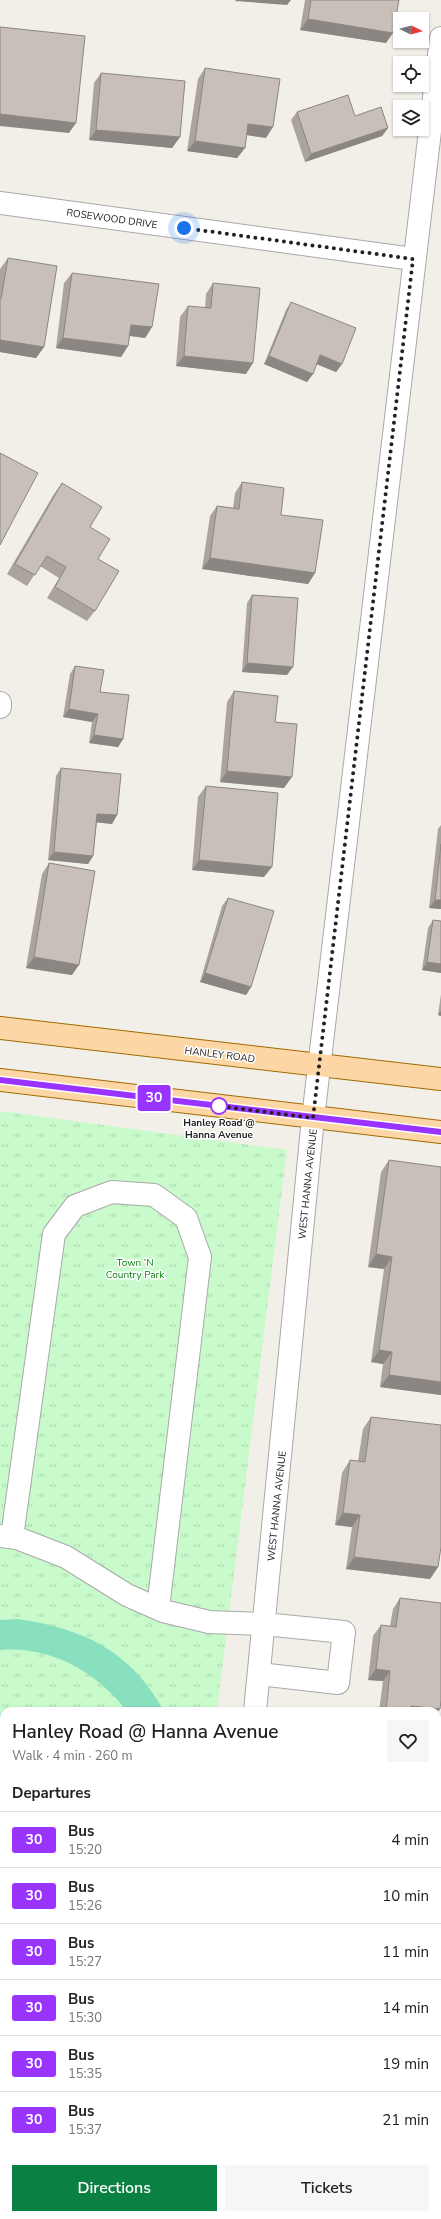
<!DOCTYPE html>
<html lang="en">
<head>
<meta charset="utf-8">
<style>
  body { margin:0; font-family:"Nunito Sans",sans-serif; background:#f6f6f6; color:#202124; height:100vh; display:flex; flex-direction:column; font-size:15px; white-space:nowrap }
  * { box-sizing:border-box; margin:0 }
  p { font-size:13px; color:#757577 }
  .icon { flex:none; width:22px; height:22px; fill:none; stroke:currentColor; stroke-width:2; stroke-linecap:round; stroke-linejoin:round }
  .map { position:relative; flex:1; overflow:hidden }
  .side { position:absolute; left:0px; top:1707px; width:441px; height:512px; display:flex; flex-direction:column; background:#fff; border-radius:12px 12px 0 0; box-shadow:0 1px 3px #0004 }
  .side>* { flex:none }
  .badge { padding:0 8px; border-radius:3px; font-size:14px; line-height:26px }
  .needle { width:26px; rotate:96deg }
  .buttons { position:absolute; left:393px; top:12px; display:grid; gap:8px }
  .buttons a { display:grid; place-items:center; width:36px; height:36px; border-radius:0px; background:#fff; box-shadow:0 1px 3px #0004; font-size:20px }
  .you { position:absolute; width:20px; height:20px; margin:-10px; border:3px solid #fff; border-radius:50%; background:#1a73e8; box-shadow:0 0 0 6px #1a73e833 }
  .map>.badge { position:absolute; translate:-50% -50%; box-shadow:0 0 0 2px #fff }
  h2 { padding:0 12px; font-size:15px; line-height:36px }
  .round { display:grid; place-items:center; flex:none; width:42px; height:42px; border-radius:0px; background:#f6f6f6 }
  .overview { display:flex; align-items:center; justify-content:space-between; height:68px; padding:0 12px }
  h1 { font-size:19px; font-weight:600; line-height:30px }
  .cta { display:flex; gap:8px; margin-top:auto; padding:8px 12px }
  .cta a { flex:1; height:46px; border-radius:0px; background:#0b8043; color:#fff; font-size:16px; font-weight:600; line-height:46px; text-align:center }
  .cta a+a { background:#f6f6f6; color:#202124 }
  ul { padding:0; list-style:none }
  li { display:flex; align-items:center; gap:12px; height:56px; padding:0 12px; border-top:1px solid #e0e0e0 }
  li div { flex:1 }
  li b { display:block; font-size:15px }
  li em { font-style:normal }
  li .badge { min-width:44px; font-weight:700; text-align:center }
  .map>svg:first-child { display:block }
  .park { fill:url(#park-tufts) }
  .pitch { fill:#88e0be }
  .lines { fill:none; stroke-linecap:round; stroke-linejoin:round }
  .minor-casing { stroke:#a9a9a9; stroke-width:24 }
  .major-casing { stroke:#a06b00; stroke-width:24 }
  .minor { stroke:#fff; stroke-width:22 }
  .major { stroke:#fcd6a4; stroke-width:22 }
  .wall { fill:#aba49e }
  .shaded-wall { fill:#8b8681 }
  .building { fill:#c7bfb8; stroke:#8b8681 }
  .line-casing { stroke:#fff; stroke-width:9 }
  .line { stroke:#93f; stroke-width:6 }
  .walk { stroke:#222; stroke-width:4; stroke-dasharray:0 7.2 }
  .stop-dot { fill:#fff; stroke:#93f; stroke-width:2 }
  .labels { text-anchor:middle; stroke-width:3; stroke-linejoin:round; paint-order:stroke }
  .street-label { font-size:10px; fill:#222; stroke:#fff }
  .stop-label { font-size:10px; font-weight:bold; fill:#222; stroke:#fff }
  .park-label { font-size:10px; fill:#0c8416; stroke:#fff }
</style>
</head>
<body>
<div class="map">
<svg width="441" height="2219" viewBox="0 0 441 2219">
  <defs>
    <pattern id="park-tufts" width="24" height="20" patternUnits="userSpaceOnUse"><rect width="24" height="20" fill="#c8facc"/><path d="M3 7l-1-3M5 7V3M7 7l1-3M15 17l-1-3M17 17v-4M19 17l1-3" fill="none" stroke="#acd6af"/></pattern>
  </defs>
  <rect width="100%" height="100%" fill="#f2efe9"/>
  <!-- park -->
  <path class="park" d="M0,1111L287,1150L217,1711H4V2215H154L153,2219H0Z"/>
  <!-- pitch -->
  <path class="pitch" d="M18,1619C84,1629 130,1650 164,1711H127C96,1672 52,1646 0,1650V1620Z
    M0,1784H4V2215H90L89,2219H0Z"/>
  <g class="lines">
    <defs>
      <path id="minor" d="M0,203L413,259
        M0,703V707
        M0,1536L17,1538L66,1557L127,1595L163,1611L209,1622L264,1624L344,1632L338,1683L259,1674
        M12,1537L54,1234L75,1206L112,1192L154,1195L186,1218L200,1257L158,1608
        M255,1711L313,1118L441,38
        M437,2109L441,2077
        M195,2215L229,2219
        M412,2215L420,2219"/>
      <path id="major" d="M0,1028L441,1079
        M0,1080L441,1132"/>
    </defs>
    <!-- minor casing -->
    <use href="#minor" class="minor-casing"/>
    <!-- major casing -->
    <use href="#major" class="major-casing"/>
    <!-- minor -->
    <use href="#minor" class="minor"/>
    <!-- major -->
    <use href="#major" class="major"/>
  </g>
  <!-- wall -->
  <path class="wall" d="M305,0H399L386,43L300,30Z
    M205,68L266,138L246,135L245,148L237,158L187,151L198,79Z
    M101,73L180,137L172,148L89,140L94,83Z
    M297,112L388,128L382,136L305,162L291,120Z
    M8,258L44,347L36,358L0,352V269Z
    M72,273L152,327L145,338L130,336L128,346L121,357L56,348L64,283Z
    M213,283L246,374L176,366L180,317L188,306L205,308L206,294Z
    M291,302L342,364L336,372L316,364L313,374L307,382L264,364L286,310Z
    M242,482L315,573L308,584L202,569L210,516L217,506L233,508L235,493Z
    M62,483L90,527L98,559L95,611L87,621L47,598L59,578L40,566L27,586L7,574L54,494Z
    M252,595L287,675L242,672L247,603Z
    M75,666L100,692L123,739L118,747L89,743L92,722L63,717L70,674Z
    M234,691L275,722L284,788L220,782L227,702Z
    M61,768L117,815L112,824L97,822L93,856L88,864L48,860L56,776Z
    M206,786L264,877L192,870L198,797Z
    M441,825V909L429,908L438,829Z
    M49,863L72,975L26,968L42,874Z
    M228,898L251,987L246,995L200,982L222,906Z
    M433,920L441,973L422,970L428,928Z
    M441,994V1016L438,1015Z
    M389,1160L441,1395L380,1387L383,1364L371,1362L384,1269L368,1267L381,1172Z
    M371,1417L438,1567L430,1579L346,1569L352,1527L335,1525L342,1473L350,1460L358,1461L363,1429Z
    M400,1598L437,1711H379L383,1681L368,1680L373,1636L381,1625L390,1626L393,1609Z"/>
  <!-- shaded-wall -->
  <path class="shaded-wall" d="M236,0H291L287,5L235,1Z
    M308,19L393,33L386,43L300,30Z
    M0,114L76,123L69,133L0,126Z
    M248,124L273,127L266,138L241,134Z
    M388,128L382,136L305,162L311,154Z
    M96,130L180,137L172,148L89,140Z
    M195,141L245,148L237,158L187,151Z
    M131,325L152,327L145,338L124,335Z
    M63,338L128,346L121,357L56,348Z
    M0,340L44,347L36,358L0,352Z
    M320,355L342,364L336,372L314,363Z
    M184,356L253,363L246,374L176,366Z
    M269,356L313,374L307,382L264,364Z
    M210,558L315,573L308,584L202,569Z
    M247,663L293,667L287,675L242,672Z
    M69,709L98,714L92,722L63,717Z
    M94,735L123,739L118,747L89,743Z
    M227,771L292,777L284,788L220,782Z
    M97,814L117,815L112,824L92,822Z
    M54,852L93,856L88,864L48,860Z
    M199,860L272,867L264,877L192,870Z
    M435,900H441V909L429,908Z
    M34,957L79,965L72,975L26,968Z
    M427,962L441,964V973L422,970Z
    M205,973L251,987L246,995L200,982Z
    M441,1011V1016L438,1015Z
    M376,1254L392,1257L384,1269L368,1267Z
    M379,1350L392,1352L383,1364L371,1362Z
    M389,1375L441,1382V1395L380,1387Z
    M343,1513L360,1515L352,1527L335,1525Z
    M354,1557L438,1567L430,1579L346,1569Z
    M376,1669L390,1671L383,1681L368,1680Z
    M411,1706L440,1709L437,1713V1711H407Z"/>
  <!-- building -->
  <path class="building" d="M311,0H399L393,33L308,19Z
    M0,27L85,36L76,123L0,114Z
    M205,68L280,79L273,127L248,124L245,148L195,141Z
    M101,73L185,81L180,137L96,130Z
    M348,95L355,116L381,107L388,128L311,154L297,112Z
    M8,258L57,266L44,347L0,340V299H1Z
    M72,273L159,284L152,327L131,325L128,346L63,338Z
    M213,283L260,288L253,363L184,356L188,306L211,308Z
    M291,302L356,328L342,364L320,355L313,374L269,356Z
    M0,453L38,473L0,545Z
    M242,482L284,488L281,515L323,520L315,573L210,558L217,506L239,509Z
    M62,483L102,507L90,527L110,539L98,559L119,571L95,611L55,587L66,567L47,556L35,575L15,564Z
    M252,595L298,598L293,667L247,663Z
    M75,666L104,670L100,692L129,695L123,739L94,735L98,714L69,709Z
    M234,691L278,696L275,722L297,724L292,777L227,771Z
    M61,768L121,774L117,815L97,814L93,856L54,852Z
    M206,786L278,793L272,867L199,860Z
    M441,844V900H435Z
    M49,863L95,871L79,965L34,957Z
    M228,898L274,911L251,987L205,973Z
    M433,920L441,921V964L427,962Z
    M389,1160L441,1167V1382L389,1375L392,1352L379,1350L392,1257L376,1254Z
    M371,1417L441,1425V1547L438,1567L354,1557L360,1515L343,1513L350,1460L365,1462Z
    M400,1598L441,1603V1700L440,1709L411,1706L410,1711H386L390,1671L376,1669L381,1625L396,1627Z"/>
  <g class="lines">
    <defs>
      <path id="line" d="M0,1080L441,1132"/>
    </defs>
    <!-- line casing -->
    <use href="#line" class="line-casing"/>
    <!-- line -->
    <use href="#line" class="line"/>
    <!-- walk -->
    <path class="walk" d="M184,228L413,259L313,1118L219,1106"/>
  </g>
  <!-- markers -->
  <circle class="stop-dot" cx="219" cy="1106" r="8"/>
  <g class="labels">
    <!-- street labels -->
    <g class="street-label">
      <text transform="translate(112 218) rotate(8)" y="4">ROSEWOOD DRIVE</text>
      <text transform="translate(220 1054) rotate(7)" y="4">HANLEY ROAD</text>
      <text transform="translate(307 1184) rotate(-84)" y="4">WEST HANNA AVENUE</text>
      <text transform="translate(276 1506) rotate(-84)" y="4">WEST HANNA AVENUE</text>
    </g>
    <!-- stop labels -->
    <g class="stop-label">
      <text x="219" y="1126">Hanley Road @<tspan x="219" dy="12">Hanna Avenue</tspan></text>
    </g>
    <!-- park labels -->
    <g class="park-label">
      <text x="135" y="1266">Town ’N<tspan x="135" dy="12">Country Park</tspan></text>
    </g>
  </g>
</svg>
<div class="buttons">
<a><svg class="needle" viewBox="-14 -14 28 28"><path d="M0-13l5 13h-10z" fill="#e53935"/><path d="M0 13l5-13h-10z" fill="#757577"/></svg></a>
<a><svg class="icon" aria-label="locate" viewBox="0 0 24 24"><circle cx="12" cy="12" r="6"/><path d="M12 2v4M12 18v4M2 12h4M18 12h4"/></svg></a>
<a><svg class="icon" aria-label="layers" viewBox="0 0 24 24"><path d="M12 4l9 5-9 5-9-5zM3 14l9 5 9-5"/></svg></a>
</div>
<div class="you" style="left:184px;top:228px"></div>
<b class="badge" style="left:154px;top:1098px;background:#93f;color:#fff">30</b>
<section class="side">
<div class="overview"><div><h1>Hanley Road @ Hanna Avenue</h1><p>Walk · 4 min · 260 m</p></div><a class="round"><svg class="icon" aria-label="heart" viewBox="0 0 24 24"><path d="M12 20l-8-8c-3-5 5-10 8-4 3-6 11-1 8 4z"/></svg></a></div>
<h2>Departures</h2>
<ul>
<li><span class="badge" style="background:#93f;color:#fff">30</span><div><b>Bus</b><p>15:20</p></div><em>4 min</em></li>
<li><span class="badge" style="background:#93f;color:#fff">30</span><div><b>Bus</b><p>15:26</p></div><em>10 min</em></li>
<li><span class="badge" style="background:#93f;color:#fff">30</span><div><b>Bus</b><p>15:27</p></div><em>11 min</em></li>
<li><span class="badge" style="background:#93f;color:#fff">30</span><div><b>Bus</b><p>15:30</p></div><em>14 min</em></li>
<li><span class="badge" style="background:#93f;color:#fff">30</span><div><b>Bus</b><p>15:35</p></div><em>19 min</em></li>
<li><span class="badge" style="background:#93f;color:#fff">30</span><div><b>Bus</b><p>15:37</p></div><em>21 min</em></li>
</ul>
<div class="cta"><a>Directions</a><a>Tickets</a></div>
</section>
</div>
</body>
</html>
